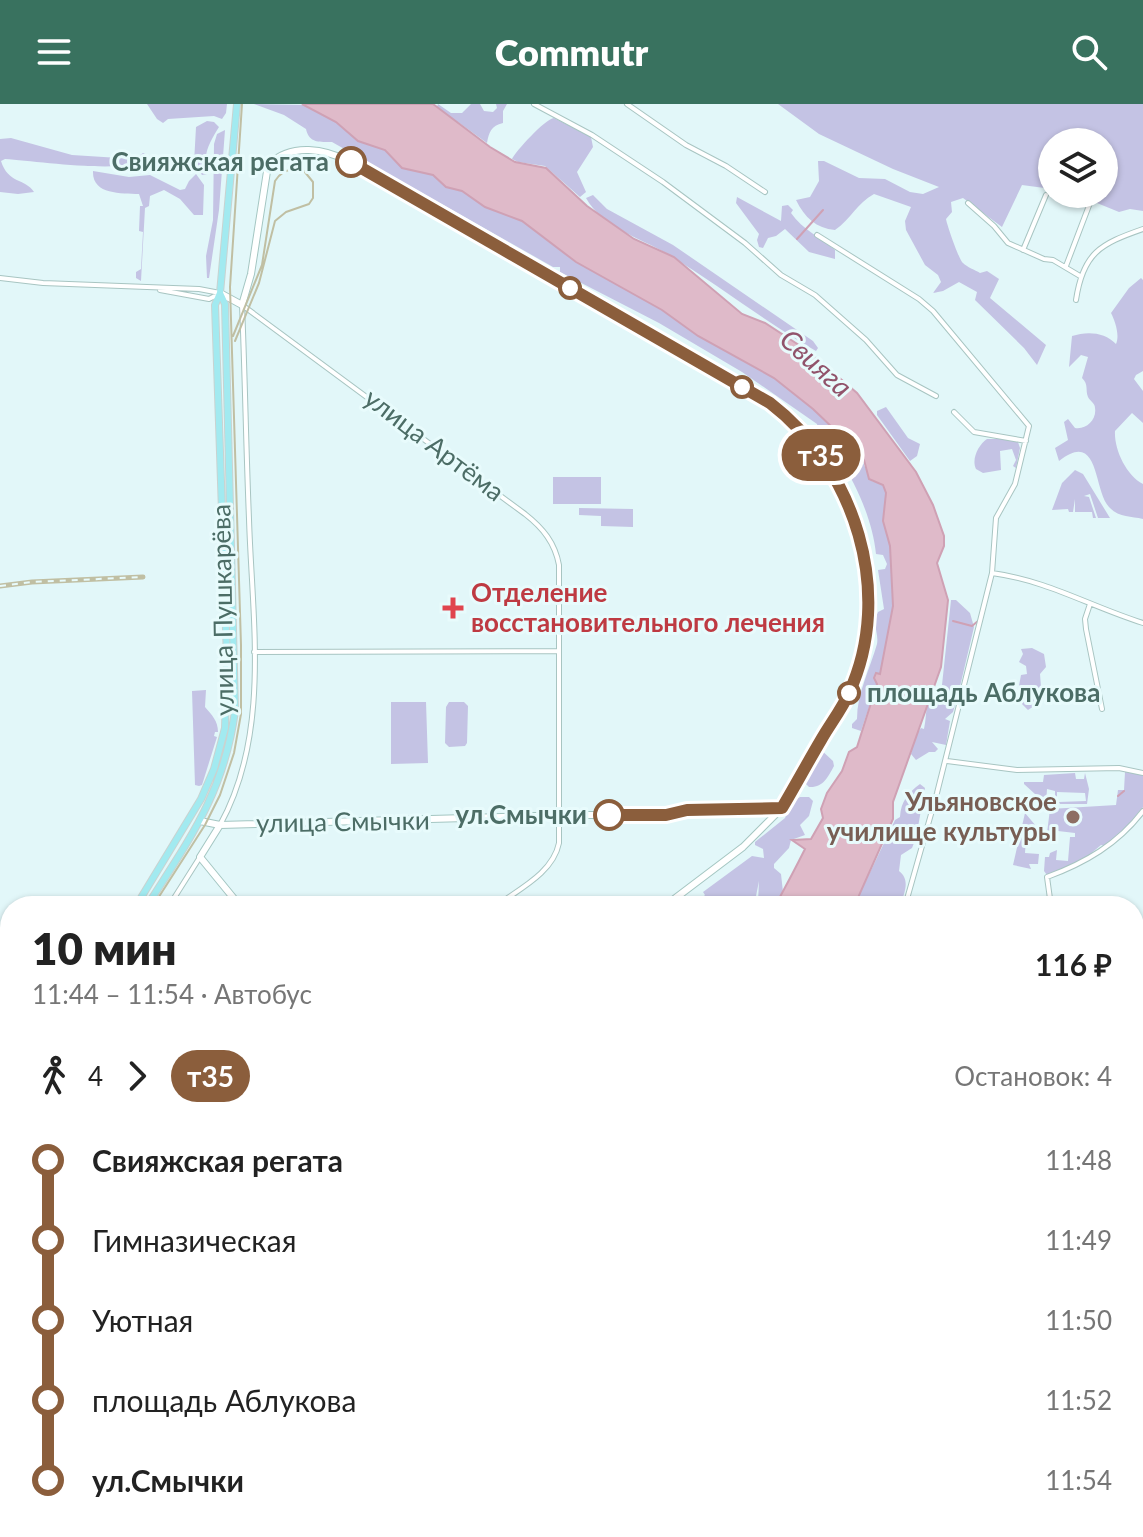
<!DOCTYPE html>
<html lang="ru">
<head>
<meta charset="utf-8">
<style>
  body { margin:0; font-family:Lato,sans-serif; background:#f2f2f2; color:#222; height:100vh; display:flex; flex-direction:column; font-size:30px; white-space:nowrap }
  * { box-sizing:border-box; margin:0 }
  p { font-size:26px; color:#767676 }
  .icon { flex:none; width:44px; height:44px; fill:none; stroke:currentColor; stroke-width:2; stroke-linecap:round; stroke-linejoin:round }
  .map { position:relative; flex:1; overflow:hidden }
  .panel { position:absolute; left:0px; top:792px; width:1144px; height:642px; display:flex; flex-direction:column; background:#fff; border-radius:32px 32px 0 0; box-shadow:0 2px 6px #0004 }
  .panel>* { flex:none }
  .badge { padding:0 16px; border-radius:26px; font-size:28px; line-height:52px }
  .controls { position:absolute; left:1038px; top:24px; display:grid; gap:16px }
  .controls a { display:grid; place-items:center; width:80px; height:80px; border-radius:50%; background:#fff; box-shadow:0 2px 6px #0004; font-size:40px }
  .map>.badge { position:absolute; translate:-50% -50%; box-shadow:0 0 0 4px #fff }
  .legs { display:flex; align-items:center; gap:12px; height:88px; padding:0 32px; font-size:26px }
  .legs p { margin-inline-start:auto }
  .headline { display:flex; align-items:center; justify-content:space-between; height:136px; padding:0 32px }
  h1 { font-size:44px; font-weight:800; line-height:60px }
  ul { padding:0 32px; list-style:none }
  li { display:flex; align-items:center; gap:28px; height:80px; font-size:30px }
  li i { display:grid; place-items:center; width:12px; height:100%; margin:0 10px; background:currentColor }
  li i::after { content:''; width:20px; height:20px; margin:-10px; border:6px solid; border-radius:50%; background:#fff }
  li p { margin-inline-start:auto }
  li:first-child i { background:linear-gradient(#0000 50%,currentColor 0) }
  li:last-child i { background:linear-gradient(currentColor 50%,#0000 0) }
  header { display:flex; justify-content:space-between; align-items:center; height:104px; padding:0 32px; background:#39725f; color:#fff; font-size:36px; font-weight:800 }
  .map>svg:first-child { display:block }
  .green { fill:#c4c3e4 }
  .water { fill:#dfbac9; stroke:#cfa1b4; stroke-width:2 }
  .lines { fill:none; stroke-linecap:round; stroke-linejoin:round }
  .stream { stroke:#cfa1b4; stroke-width:2 }
  .street-casing { stroke:#a8c5c2; stroke-width:6 }
  .secondary-casing { stroke:#a4c6c2; stroke-width:8 }
  .primary-casing { stroke:#c9d3d1; stroke-width:8 }
  .street { stroke:#fff; stroke-width:4 }
  .secondary { stroke:#fff; stroke-width:6 }
  .primary { stroke:#a2eaf0; stroke-width:6 }
  .tram { stroke:#c0bfa3; stroke-width:2 }
  .rail-casing { stroke:#c0bfa3; stroke-width:5 }
  .rail { stroke:#e8fbfc; stroke-width:2; stroke-dasharray:6; stroke-linecap:butt }
  .line-1-casing { stroke:#fff; stroke-width:18 }
  .line-1 { stroke:#8b5e3c; stroke-width:12 }
  .stop-1-dot { fill:#fff; stroke:#8b5e3c; stroke-width:4 }
  .health-dot { fill:#e0444e; stroke:#e8fbfc; stroke-width:3 }
  .education-dot { fill:#8d6e63; stroke:#e8fbfc; stroke-width:3 }
  .labels { text-anchor:middle; stroke-width:6; stroke-linejoin:round; paint-order:stroke }
  .stop-label { font-size:26px; font-weight:bold; fill:#4c6d66; stroke:#e8fbfc; text-anchor:end }
  .street-label { font-size:26px; fill:#4c6d66; stroke:#e8fbfc }
  .health-label { font-size:26px; font-weight:bold; fill:#be3a42; stroke:#e8fbfc; text-anchor:start }
  .education-label { font-size:26px; font-weight:bold; fill:#785e54; stroke:#e8fbfc; text-anchor:end }
  .water-label { font-size:28px; font-style:italic; fill:#91536b; stroke:#e8fbfc }
</style>
</head>
<body>
<header><svg class="icon" aria-label="menu" viewBox="0 0 24 24"><path d="M4 6h16M4 12h16M4 18h16"/></svg>Commutr<svg class="icon" aria-label="search" viewBox="0 0 24 24"><circle cx="10" cy="10" r="6"/><path d="M15 15l6 6"/></svg></header>
<div class="map">
<svg width="1143" height="1433" viewBox="0 0 1143 1433">
  <rect width="100%" height="100%" fill="#e2f7f9"/>
  <!-- green -->
  <path class="green" d="M147,0H227L226,9L222,15L214,12L168,15L163,19L157,15Z
    M254,0L306,1L336,18L349,30L385,46L402,64L433,71L442,80L462,87L485,103L522,117L576,158L663,206L698,232L774,274L813,305L857,347L872,377L883,381L886,389L883,417L890,442L893,502L880,571L875,577L877,579L861,627L852,624V620L857,615C857,589 870,565 877,540C879,530 872,521 878,508L884,505L878,466L885,465L887,460L883,451L876,450C873,419 858,383 840,356C833,344 819,335 817,320L742,268L659,219L560,168V163H553L332,38C319,38 309,39 306,25L284,11Z
    M438,0L451,9H462L471,0H480L484,7L493,8L497,4L496,0H507L503,7V19C491,22 489,28 487,39L458,18L444,17L435,8Z
    M778,0H1143V107L1130,105L1119,108L1075,90H1104V38H1052V85L1022,81L1002,123L963,94L951,98L952,108L946,115C947,121 959,156 963,159C967,163 975,166 980,169L987,167L999,175L990,194L1046,241L1037,261L1024,244L975,196L977,188L959,178L943,187L933,189L941,178L938,171L925,161L906,126L905,117L911,103L874,90C857,99 851,115 835,126C816,124 805,114 796,96L810,93L819,77L818,57H824L859,74L885,75L910,88L923,90L939,83L893,65L819,30Z
    M554,14L591,33L593,43L577,68L586,88L580,93L545,62L518,58L512,55C516,47 545,15 554,14Z
    M207,17L214,18L219,23C213,33 205,45 206,56C206,61 208,65 207,70L202,71L194,59L196,23Z
    M225,26L219,106L209,174H207L206,152L213,116L214,40L217,30Z
    M11,34L72,51L135,55L143,49L147,51V56C122,70 37,57 5,55L1,57C8,80 25,74 34,88L18,90L0,88V35Z
    M93,67L129,73L150,71L180,86L185,85L189,77L196,70L204,81L203,111H194L180,95L164,86L150,92L149,102L145,104L141,177L136,174V168L141,165L143,128L139,127L140,102H143L139,90C121,89 92,91 93,67Z
    M593,91L607,105L673,141L813,237L818,244L816,247C764,217 717,180 666,149C640,134 602,123 586,94Z
    M737,93L781,117L782,102L788,101L793,106L791,109C803,126 820,133 835,146V155L809,148L785,125L776,132L768,134L763,144L759,143L757,136L759,130L736,99Z
    M556,168L740,276L729,272L555,171Z
    M1141,174L1143,176V267L1136,271L1134,275L1143,287V319L1132,309L1115,327C1114,345 1126,371 1143,380V415C1131,412 1119,414 1109,403C1093,386 1100,325 1059,357L1055,344L1068,336L1064,318L1068,315L1075,324C1086,326 1097,316 1095,304C1095,299 1090,297 1088,293C1085,285 1089,281 1082,274L1088,253L1081,251L1069,263L1072,232C1087,227 1105,228 1116,240C1120,231 1115,217 1111,209L1129,184Z
    M760,287C862,350 897,475 857,585C857,576 861,566 864,556C868,539 870,520 871,502C873,419 831,331 759,289Z
    M886,303L908,334L920,340L917,352L910,357L877,311V307Z
    M987,335H1017L1020,344L1016,364L1013,362L1016,356L1012,345L1000,347L1001,366L983,369L976,365C971,355 979,340 987,335Z
    M1075,366L1083,370L1110,414H1098L1090,390L1084,392L1089,393L1096,414H1093L1092,408H1075V395L1073,408H1069L1068,405L1052,406L1062,379Z
    M553,373H601V400H553Z
    M579,404L633,405V423L601,422V412L579,411Z
    M951,496H956L970,509L974,523L958,591L953,608L945,615L950,617L946,641L932,638L938,645L935,648H929L916,656L911,650L914,634L921,624L924,625C928,608 923,592 942,581Z
    M1032,544L1044,550L1046,563L1040,570L1041,583L1035,586L1034,602L1028,606L1021,599V591L1018,587L1021,571L1027,570L1026,562L1019,558L1023,550L1021,545Z
    M206,586L205,603C212,611 218,617 218,628H215L214,632L217,633L202,681L199,682L195,681L192,587Z
    M391,598H426L428,659L391,660Z
    M449,598H464L468,602L467,639L465,642L449,643L445,639L446,603Z
    M819,644L833,657L834,662C828,673 823,684 809,683L804,678C805,675 818,646 819,644Z
    M1125,668L1143,670V703L1124,726L1105,742L1101,741L1082,757L1047,771L1044,767L1045,753H1049L1050,749L1057,746L1056,756L1068,757L1070,733H1075V729L1058,727L1056,737L1047,729L1050,705L1116,701L1118,686H1124Z
    M1075,669L1076,675H1084L1085,669L1089,685L1087,700H1060L1059,698L1086,697L1085,689L1057,688V701H1055V687L1047,685L1046,700L1024,680V678H1043L1044,671Z
    M920,680L925,684L916,734L912,744L901,751L899,767C911,776 904,790 900,802H854L895,716L900,713C901,697 908,689 920,680Z
    M800,693H809L813,697L809,712L800,721L805,731L791,736L789,744L774,760V764L781,770L783,788L781,794L776,796L773,802H755L758,798L759,777L754,802H709L703,793L705,791L703,788L752,752L764,754L763,745L755,741V738L785,714L792,698Z
    M1025,709L1042,729L1034,728L1033,732L1026,733L1025,749L1039,750L1038,760H1029L1031,765L1013,761Z
    M1134,1391H1143V1426L1099,1433H870L871,1424H1134Z"/>
  <!-- water -->
  <path class="water" d="M302,0H433L490,43L515,58L546,64L587,102L634,135L674,153L742,210L765,219L808,247L857,289L916,368L933,401L944,432V442L937,459L948,496L941,563L893,698V715L857,796L851,802H775C786,782 795,765 805,745L792,736L811,735L823,714L821,705L827,689L842,667L849,648L857,643L877,580L874,574L876,569L880,570L893,502L890,442L883,417L886,389L883,381L869,375L864,356L857,347L813,305L774,274L698,232L662,206L576,158L522,117L485,103L462,87L446,83L433,71L402,64L385,46L358,37L336,18Z
    M531,1424H685L681,1433H547Z"/>
  <g class="lines">
    <!-- stream -->
    <path class="stream" d="M797,135L823,106
      M953,517L972,522L978,517
      M1118,692L1124,687"/>
    <defs>
      <path id="street" d="M534,0L592,31L663,78L745,139L781,171L815,191L866,236L897,271L936,292
        M627,0L686,41L726,62L765,88
        M968,99L994,122L1008,139L1044,155L1053,156L1080,172
        M817,131L919,195L933,207L1029,322L1015,380L996,414L992,469L937,689L905,802
        M1023,146L1046,91
        M1066,162L1090,99
        M0,174L43,179L199,185L220,189
        M160,186L209,195L217,191
        M1076,196C1083,149 1100,140 1143,125
        M242,201L525,410C543,424 555,439 559,461V739C553,769 519,785 496,802
        M954,308L974,328L1026,337
        M992,469C1049,477 1089,502 1143,519
        M1090,500L1085,515L1086,525L1102,605
        M254,548L559,547
        M947,657L1017,666L1119,664L1143,669
        M220,721C271,629 252,515 249,415C246,343 245,272 242,201
        M169,802L200,753
        M1051,802L1047,773C1085,759 1118,740 1143,707
        M1134,833L1143,831
        M1134,976L1143,977
        M0,1063L10,1048
        M1134,1142L1143,1141
        M1134,1230L1143,1231
        M1134,1340L1143,1341"/>
      <path id="secondary" d="M220,189L242,201L251,170L268,61C292,38 325,45 351,58L758,292C828,335 868,418 868,499C868,531 859,560 849,589L782,704L743,743L665,802
        M200,717L220,721L571,711H666L687,706L782,704
        M220,721L200,753L240,802
        M236,1424V1433
        M801,1424L802,1433
        M844,1424L845,1433"/>
      <path id="primary" d="M136,802L201,695L214,665L225,624L227,555L215,201L220,189L237,0
        M147,802C190,734 224,689 235,607L225,200L220,189
        M0,1017L10,1001
        M0,1032L10,1016"/>
    </defs>
    <!-- street casing -->
    <use href="#street" class="street-casing"/>
    <!-- secondary casing -->
    <use href="#secondary" class="secondary-casing"/>
    <!-- primary casing -->
    <use href="#primary" class="primary-casing"/>
    <!-- street -->
    <use href="#street" class="street"/>
    <!-- secondary -->
    <use href="#secondary" class="secondary"/>
    <!-- primary -->
    <use href="#primary" class="primary"/>
    <!-- tram -->
    <path class="tram" d="M233,232L262,161L275,77C282,66 292,63 304,67L313,78V94L309,100L286,108L275,117L259,179L235,237
      M153,802L205,721L220,691L234,649L241,610V541L230,183L242,0
      M0,1048L10,1033"/>
    <defs>
      <path id="rail" d="M0,482L32,478L143,473"/>
    </defs>
    <!-- rail casing -->
    <use href="#rail" class="rail-casing"/>
    <!-- rail -->
    <use href="#rail" class="rail"/>
  </g>
  <g class="lines">
    <defs>
      <path id="line-1" d="M351,58L770,299C855,364 895,489 849,589C842,605 830,620 821,636C808,658 795,682 782,704L687,706L666,711H609"/>
    </defs>
    <!-- line-1 casing -->
    <use href="#line-1" class="line-1-casing"/>
    <!-- line-1 -->
    <use href="#line-1" class="line-1"/>
  </g>
  <!-- markers -->
  <g class="stop-1-dot">
    <circle cx="351" cy="58" r="14"/>
    <circle cx="570" cy="184" r="10"/>
    <circle cx="742" cy="283" r="10"/>
    <circle cx="849" cy="589" r="10"/>
    <circle cx="609" cy="711" r="14"/>
  </g>
  <path class="health-dot" d="M449 492h8v8h8v8h-8v8h-8v-8h-8v-8h8z"/>
  <circle class="education-dot" cx="1073" cy="713" r="8"/>
  <g class="labels">
    <!-- stop labels -->
    <g class="stop-label">
      <text x="329" y="67">Свияжская регата</text>
      <text x="867" y="598" text-anchor="start">площадь Аблукова</text>
      <text x="587" y="720">ул.Смычки</text>
    </g>
    <!-- street labels -->
    <g class="street-label">
      <text transform="translate(434 341) rotate(37)" y="9">улица Артёма</text>
      <text transform="translate(223 506) rotate(-91)" y="9">улица Пушкарёва</text>
      <text transform="translate(343 718) rotate(-1)" y="9">улица Смычки</text>
    </g>
    <!-- health labels -->
    <g class="health-label">
      <text x="471" y="498">Отделение<tspan x="471" dy="30">восстановительного лечения</tspan></text>
    </g>
    <!-- education labels -->
    <g class="education-label">
      <text x="1057" y="707">Ульяновское<tspan x="1057" dy="30">училище культуры</tspan></text>
    </g>
    <!-- water labels -->
    <g class="water-label">
      <text transform="translate(816 259) rotate(42)" y="10">Свияга</text>
    </g>
  </g>
</svg>
<div class="controls">
<a><svg class="icon" aria-label="layers" viewBox="0 0 24 24"><path d="M12 4l9 5-9 5-9-5zM3 14l9 5 9-5"/></svg></a>
</div>
<b class="badge" style="left:821px;top:351px;background:#8b5e3c;color:#fff">т35</b>
<section class="panel">
<div class="headline"><div><h1>10 мин</h1><p>11:44 – 11:54 · Автобус</p></div><b>116 ₽</b></div>
<div class="legs"><svg class="icon" aria-label="walk" viewBox="0 0 24 24"><circle cx="13" cy="4" r="2"/><path d="M13 8l-2 6 4 7M11 14l-3 7M7 12l3-4h3l4 4"/></svg>4<svg class="icon" aria-label="forward" viewBox="0 0 24 24"><path d="M9 5l7 7-7 7"/></svg><b class="badge" style="background:#8b5e3c;color:#fff">т35</b><p>Остановок: 4</p></div>
<ul>
<li><i style="color:#8b5e3c"></i><b>Свияжская регата</b><p>11:48</p></li>
<li><i style="color:#8b5e3c"></i><span>Гимназическая</span><p>11:49</p></li>
<li><i style="color:#8b5e3c"></i><span>Уютная</span><p>11:50</p></li>
<li><i style="color:#8b5e3c"></i><span>площадь Аблукова</span><p>11:52</p></li>
<li><i style="color:#8b5e3c"></i><b>ул.Смычки</b><p>11:54</p></li>
</ul>
</section>
</div>
</body>
</html>
